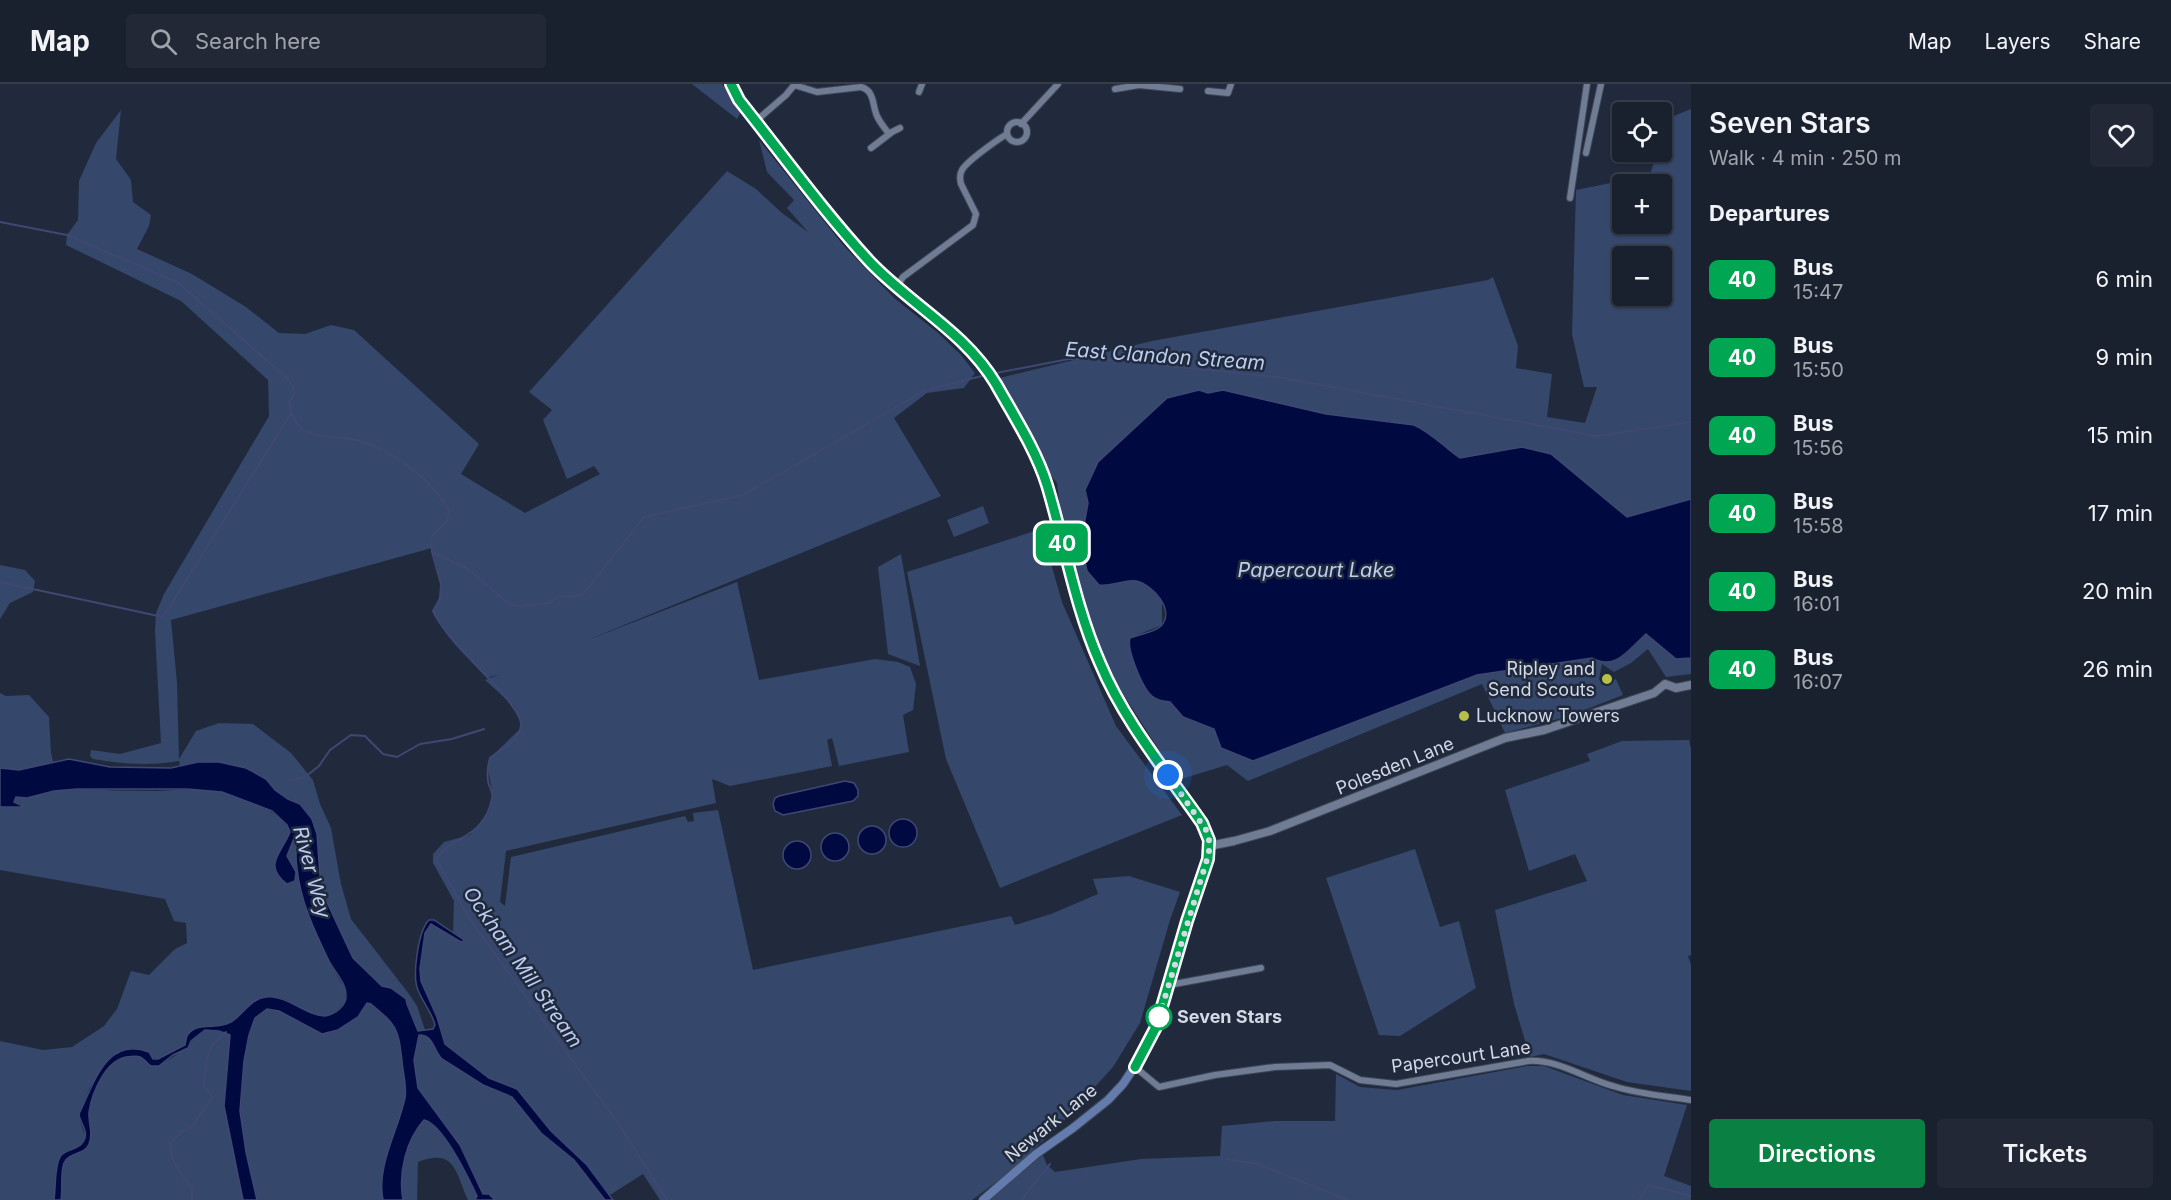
<!DOCTYPE html>
<html lang="en">
<head>
<meta charset="utf-8">
<style>
  body { margin:0; font-family:Inter,sans-serif; background:#222836; color:#f1f3f6; height:100vh; display:flex; flex-direction:column; font-size:22px; white-space:nowrap }
  * { box-sizing:border-box; margin:0 }
  p { font-size:20px; color:#9fa3aa }
  .icon { flex:none; width:33px; height:33px; fill:none; stroke:currentColor; stroke-width:2; stroke-linecap:round; stroke-linejoin:round }
  .map { position:relative; flex:1; overflow:hidden }
  .drawer { display:flex; flex-direction:column; background:#19202e; width:480px }
  .drawer>* { flex:none }
  .badge { padding:0 12px; border-radius:9px; font-size:21px; line-height:39px }
  .tools { position:absolute; left:1612px; top:18px; display:grid; gap:12px }
  .tools a { display:grid; place-items:center; width:60px; height:60px; border-radius:6px; background:#19202e; box-shadow:0 2px 4px #0004,0 0 0 2px #373e4a; font-size:30px }
  .you { position:absolute; width:30px; height:30px; margin:-15px; border:4px solid #fff; border-radius:50%; background:#1a73e8; box-shadow:0 0 0 9px #1a73e833 }
  .map>.badge { position:absolute; translate:-50% -50%; box-shadow:0 0 0 3px #fff }
  h2 { padding:0 18px; font-size:22px; line-height:54px }
  .round { display:grid; place-items:center; flex:none; width:63px; height:63px; border-radius:6px; background:#222836 }
  .headline { display:flex; align-items:center; justify-content:space-between; height:102px; padding:0 18px }
  h1 { font-size:28px; font-weight:600; line-height:45px }
  .button { display:flex; gap:12px; margin-top:auto; padding:12px 18px }
  .button a { flex:1; height:69px; border-radius:6px; background:#0b8043; color:#fff; font-size:24px; font-weight:600; line-height:69px; text-align:center }
  .button a+a { background:#222836; color:#f1f3f6 }
  ul { padding:0; list-style:none }
  li { display:flex; align-items:center; gap:18px; height:78px; padding:0 18px }
  li div { flex:1 }
  li b { display:block; font-size:22px }
  li em { font-style:normal }
  li .badge { min-width:66px; font-weight:700; text-align:center }
  header { display:flex; align-items:center; gap:36px; box-sizing:border-box; height:84px; padding:0 30px; background:#19202e; border-bottom:2px solid #373e4a }
  header strong { font-size:28px }
  nav { display:flex; gap:33px; margin-inline-start:auto; font-size:21px }
  .search { width:420px; height:54px; background:#222836; display:flex; align-items:center; gap:15px; box-sizing:border-box; padding:0 21px; border-radius:6px; color:#9fa3aa; font-size:22px }
  main { display:flex; flex:1; min-height:0 }
  .map>svg:first-child { display:block }
  .green { fill:#35476b; fill-rule:evenodd }
  .water { fill:#000a41; stroke:#3f4872; stroke-width:1.5 }
  .lines { fill:none; stroke-linecap:round; stroke-linejoin:round }
  .stream { stroke:#3f4872; stroke-width:2 }
  .minor-casing { stroke:#3e4656; stroke-width:8 }
  .tertiary-casing { stroke:#3e4656; stroke-width:10 }
  .secondary-casing { stroke:#3e4656; stroke-width:10 }
  .minor { stroke:#707c93; stroke-width:6 }
  .tertiary { stroke:#707c93; stroke-width:8 }
  .secondary { stroke:#647bad; stroke-width:8 }
  .line-casing { stroke:#fff; stroke-width:14 }
  .line { stroke:#00a651; stroke-width:9 }
  .walk { stroke:#d3dae6; stroke-width:6; stroke-dasharray:0 10.8 }
  .poi-dot { fill:#b6c148; stroke:#212a3d; stroke-width:2 }
  .stop-dot { fill:#fff; stroke:#00a651; stroke-width:3 }
  .labels { text-anchor:middle; stroke-width:5; stroke-linejoin:round; paint-order:stroke }
  .poi-label { font-size:18px; fill:#d3dae6; stroke:#212a3d; text-anchor:end }
  .street-label { font-size:18px; fill:#d3dae6; stroke:#212a3d }
  .stop-label { font-size:18px; font-weight:bold; fill:#d3dae6; stroke:#212a3d; text-anchor:start }
  .water-label { font-size:20px; font-style:italic; fill:#bbcdf0; stroke:#212a3d }
</style>
</head>
<body>
<header>
<strong>Map</strong>
<div class="search"><svg class="icon" aria-label="search" viewBox="0 0 24 24"><circle cx="10" cy="10" r="6"/><path d="M15 15l6 6"/></svg>Search here</div>
<nav><a>Map</a><a>Layers</a><a>Share</a></nav>
</header>
<main>
<div class="map">
<svg width="1691" height="1116" viewBox="0 0 1691 1116">
  <rect width="100%" height="100%" fill="#212a3d"/>
  <!-- green -->
  <path class="green" d="M692,0H722L741,28L737,35Z
    M1691,25V415L1627,433L1550,370L1522,363L1460,374C1444,363 1432,349 1414,341L1326,330L1223,307L1208,309L1199,306L1085,406L1088,419L1081,458L1134,496L1150,503L1162,518V541L1130,554L1159,616L1170,618L1183,633L1214,645L1253,677L1477,591L1592,574C1616,587 1629,566 1646,550L1676,575L1691,574V590L1666,593L1648,565L1631,579L1614,588L1602,580L1599,595L1602,601L1616,595L1623,611L1569,632L1505,649L1482,600L1248,697L1227,681L1178,696L1107,585L1085,525L1061,433L1057,399L1046,386L1000,294L1152,257L1488,196L1493,193L1518,262L1516,284L1552,290L1547,333L1585,339L1597,303H1584L1572,250L1576,106L1650,91L1657,68H1662V47L1664,36ZM1623,100H1662V140H1623ZM1623,172H1662V212H1623Z
    M121,26L116,75L131,96L133,118L151,131L149,142L137,165L192,190L246,223L279,249L305,250L331,241L354,246L479,360L461,390L525,429L600,390L594,382L567,395L543,336L552,326L529,308L727,87L756,105L782,129L808,148L787,124L794,116L767,88L759,56L844,162L894,214L937,248L961,271L975,289L964,304L927,309L894,334L941,412L585,557L737,498L759,596L875,575L898,578L910,583L916,600L913,626L903,631L909,668L839,682L832,654L827,656L832,682L730,702L712,695L716,719L506,767L500,818L505,822L511,773L685,732L688,738L694,737L693,729L718,726L753,886L1011,832L1015,841L1051,830L1098,810L1093,795L1129,792L1180,808L1170,836L1140,939L1113,983L1061,1040L1007,1090L972,1116H660L643,1090L610,1111L587,1081L551,1047L517,1006L489,994L445,960L441,945L421,897L420,885L425,848L431,840L461,858L464,856L453,848L454,817L433,779V770L444,758L470,751L490,726L493,711L488,686L490,674L520,645L522,639L514,622L485,596L500,590L487,594C468,574 444,553 433,527C447,504 438,488 432,464L171,536L177,599L179,675L196,647L219,639L253,640L291,669L313,696L320,720L331,744L341,800L351,835L409,910L417,922L425,946L418,947L406,915L391,904L382,902L353,874L325,814L320,792L317,750L307,728L300,720L288,715L274,706L266,695L246,684L198,678L180,682L179,677C151,682 120,680 93,675L90,672L91,666L120,670L161,659L155,547L156,529L164,510L269,332L268,296L181,217L66,161L67,151L78,136L79,97L96,59Z
    M983,422L989,439L954,453L947,436Z
    M1041,445L1062,518L1116,642L1182,731L1000,804L946,675L907,488Z
    M901,470L920,582L888,570L878,483Z
    M0,481L25,486L35,497L33,508L10,519L0,535Z
    M0,609L6,612L29,611L49,633L51,668L53,678L19,686L0,684Z
    M1689,656L1691,665V871L1688,872L1691,881V1007L1627,998L1544,970L1530,973L1514,920L1495,826L1587,797L1575,770L1529,787L1505,706L1590,677L1587,670L1622,657Z
    M77,705C103,706 129,707 156,707C177,706 199,704 220,707C241,711 283,728 290,748L274,781L294,784L287,772L295,750L297,764L296,783L305,823L331,881L345,905V918L332,931L325,932C306,931 292,914 273,913C251,911 246,930 230,939C220,944 208,941 197,944L185,961L158,975L120,969L90,1003L79,1030C81,1053 99,1057 64,1068L54,1116H0V957L43,966L72,963L104,942L117,925L131,887L149,891L175,865L187,859L186,839L174,837L165,815L0,786V723H24L21,720L14,718L16,713L27,714L54,707Z
    M1415,765L1440,843L1459,837L1476,904L1400,952L1379,951L1326,794Z
    M367,919L371,920C397,942 398,943 402,977C403,989 407,1003 405,1014C398,1047 376,1082 383,1116H257L246,1068L240,1027L244,977L249,951L255,934L267,925L279,927L322,950L338,946L358,933Z
    M205,946L219,947L230,951L224,1022L243,1116H61C63,1104 60,1090 64,1079C69,1068 85,1071 89,1060C94,1049 88,1039 89,1028C92,1009 105,977 126,973C131,973 136,971 140,973C144,975 148,980 151,982C169,982 191,957 205,946Z
    M419,951C427,951 431,953 433,961L483,1001L512,1013L541,1049L574,1076L605,1116H495L483,1110L460,1061L418,1004L414,976Z
    M1527,982H1544L1623,1011L1687,1021L1664,1092L1691,1102V1116H987L1042,1069L1047,1081L1055,1088L1141,1075L1220,1072L1222,1042L1275,1037H1335L1336,990L1360,1003L1397,1006Z
    M424,1036C443,1039 469,1095 477,1112L475,1116H468C455,1087 455,1064 418,1078L417,1116H403C398,1089 406,1057 424,1036Z"/>
  <!-- water -->
  <path class="water" d="M1199,306L1208,309L1223,306L1326,330L1414,341C1432,349 1444,363 1460,374L1522,363L1551,370L1627,433L1691,415V574L1676,575L1646,550C1628,566 1616,587 1592,574L1477,591L1253,677L1221,664L1214,645L1183,633L1170,618C1164,617 1157,617 1152,612C1143,605 1126,565 1130,554C1139,550 1154,549 1161,542C1176,526 1152,500 1136,497C1126,495 1112,503 1099,501L1087,487L1081,458L1088,419L1085,406L1098,378L1167,314Z
    M69,675L110,683L171,684L198,678H219L246,684L266,695L275,706L288,715L300,720L312,735L317,750L320,792L325,814L353,874L382,902L391,904L406,915L407,920L418,947L433,945L435,941C432,928 423,919 418,906C412,892 418,847 429,836H434L464,856L461,858L431,840L425,849L420,885L421,897L437,933L445,960L489,994L517,1005L551,1047L587,1081L613,1116H605L574,1076L541,1049L512,1013L483,1001L442,975C433,966 434,951 419,951L414,976L418,1004L460,1061L483,1110H489L495,1116H475L477,1112C469,1095 443,1040 424,1036C406,1056 398,1089 403,1116H383C376,1082 398,1047 405,1014C407,1003 403,989 402,977C398,943 397,942 371,920L367,919L358,933L338,946L322,950L279,927L267,925L255,934L249,951L244,977L240,1027L246,1068L257,1116H243L224,1022L230,951L219,947L205,946L191,957L188,964L173,971L159,982H151C148,980 144,975 140,973C136,971 131,973 126,973C105,977 92,1009 89,1028C88,1039 94,1049 89,1060C85,1071 69,1068 64,1079C60,1090 63,1104 61,1116H54C56,1103 54,1084 60,1073C65,1064 78,1067 83,1058C90,1048 80,1040 79,1030C93,1002 106,951 149,968L153,975H158L185,961C186,958 186,954 187,952C196,936 218,947 231,938C246,929 251,911 273,913C292,915 306,931 325,932C335,930 347,922 346,911C346,898 333,886 328,875C314,846 300,816 297,784C295,773 297,763 295,752L287,772L296,788L295,797L287,800C262,781 282,769 290,748L287,741L272,727L222,708L187,705H77L54,707L27,714L16,713L14,718L25,723H0V684L19,686Z
    M845,697L854,699L858,706V712L853,717L783,731L775,727L773,720L775,714L779,712Z
    M889 749a14 14 0 1 1 28 0a14 14 0 1 1-28 0Z
    M858 756a14 14 0 1 1 28 0a14 14 0 1 1-28 0Z
    M821 763a14 14 0 1 1 28 0a14 14 0 1 1-28 0Z
    M783 771a14 14 0 1 1 28 0a14 14 0 1 1-28 0Z"/>
  <g class="lines">
    <!-- stream -->
    <path class="stream" d="M0,138L67,151L177,198L287,294L293,303L294,310L289,318C291,326 293,337 300,343C314,355 338,352 356,356C390,364 433,396 449,427L447,437L431,453L432,468L441,500L440,515L433,527C445,557 523,620 521,641C520,657 501,665 490,674C488,681 487,690 488,697C489,704 494,708 492,715C484,755 452,751 436,775L471,837L618,1039L667,1116
      M991,290L1069,275H1100L1284,294L1596,352L1691,338
      M432,468L467,484L509,520L520,522L549,519L561,512L573,513L584,509L644,433L743,411L926,306L986,291
      M0,498L163,533L292,328
      M289,697L305,693L319,682L330,666L351,651L365,652L383,670L397,673L420,660L452,655L484,645
      M1226,1075L1257,1080L1348,1116
      M192,1116V1104C182,1090 169,1077 170,1059L182,1047L192,1043L212,1013L204,1002L206,979L211,962L226,948
      M1021,1116L1050,1080
      M1639,1116L1648,1101L1691,1112"/>
    <defs>
      <path id="minor" d="M794,1L817,8L861,3C875,7 872,21 877,32C880,39 885,44 889,50
        M1115,5L1139,1L1180,5
        M1208,7L1228,9L1231,0
        M919,8L922,0
        M756,37L786,11L795,0
        M1007 48a10 10 0 1 1 20 0a10 10 0 1 1-20 0Z
        M1021,40L1058,0
        M871,64L892,48L900,44
        M1586,69L1601,0
        M1570,114L1587,0
        M897,202L903,193L973,141L976,130L961,100C960,96 959,91 962,86C967,77 997,56 1007,50
        M1169,901L1261,884
        M1135,983L1159,1003L1215,991L1275,983L1330,981L1360,996L1396,1000L1528,977C1558,975 1584,994 1613,1002C1638,1010 1665,1012 1691,1016"/>
      <path id="tertiary" d="M1209,762L1234,757L1270,747L1505,654L1544,646L1654,609L1665,600L1676,604L1691,601"/>
      <path id="secondary" d="M731,0L739,16C782,70 823,128 870,178C911,221 965,248 996,300C1014,332 1036,366 1047,401C1065,461 1075,522 1100,579C1125,637 1166,688 1202,739L1209,755L1208,775L1187,837L1156,943L1147,964L1123,1000L1108,1016L1073,1044L1036,1070L983,1116"/>
    </defs>
    <!-- minor casing -->
    <use href="#minor" class="minor-casing"/>
    <!-- tertiary casing -->
    <use href="#tertiary" class="tertiary-casing"/>
    <!-- secondary casing -->
    <use href="#secondary" class="secondary-casing"/>
    <!-- minor -->
    <use href="#minor" class="minor"/>
    <!-- tertiary -->
    <use href="#tertiary" class="tertiary"/>
    <!-- secondary -->
    <use href="#secondary" class="secondary"/>
  </g>
  <g class="lines">
    <defs>
      <path id="line" d="M731,0L739,16C782,70 823,127 870,178C911,221 965,248 996,300C1014,332 1036,366 1047,401C1065,461 1075,522 1100,579C1124,637 1166,687 1202,739L1209,756L1208,775L1187,837L1156,943L1135,983"/>
    </defs>
    <!-- line casing -->
    <use href="#line" class="line-casing"/>
    <!-- line -->
    <use href="#line" class="line"/>
    <!-- walk -->
    <path class="walk" d="M1159,933L1156,943L1209,769V756L1206,746L1168,691"/>
  </g>
  <!-- markers -->
  <g class="poi-dot">
    <circle cx="1607" cy="595" r="6"/>
    <circle cx="1464" cy="632" r="6"/>
  </g>
  <circle class="stop-dot" cx="1159" cy="933" r="12"/>
  <g class="labels">
    <!-- poi labels -->
    <g class="poi-label">
      <text x="1595" y="591">Ripley and<tspan x="1595" dy="21">Send Scouts</tspan></text>
      <text x="1476" y="638" text-anchor="start">Lucknow Towers</text>
    </g>
    <!-- street labels -->
    <g class="street-label">
      <text transform="translate(1395 682) rotate(-22)" y="6">Polesden Lane</text>
      <text transform="translate(1461 973) rotate(-8)" y="6">Papercourt Lane</text>
      <text transform="translate(1051 1039) rotate(-39)" y="6">Newark Lane</text>
    </g>
    <!-- stop labels -->
    <g class="stop-label">
      <text x="1177" y="939">Seven Stars</text>
    </g>
    <!-- water labels -->
    <g class="water-label">
      <text transform="translate(1165 272) rotate(4)" y="7">East Clandon Stream</text>
      <text x="1316" y="493">Papercourt Lake</text>
      <text transform="translate(312 788) rotate(75)" y="7">River Wey</text>
      <text transform="translate(523 883) rotate(55)" y="7">Ockham Mill Stream</text>
    </g>
  </g>
</svg>
<div class="tools">
<a><svg class="icon" aria-label="locate" viewBox="0 0 24 24"><circle cx="12" cy="12" r="6"/><path d="M12 2v4M12 18v4M2 12h4M18 12h4"/></svg></a>
<a>+</a>
<a>−</a>
</div>
<div class="you" style="left:1168px;top:691px"></div>
<b class="badge" style="left:1062px;top:459px;background:#00a651;color:#fff">40</b>
</div>
<section class="drawer">
<div class="headline"><div><h1>Seven Stars</h1><p>Walk · 4 min · 250 m</p></div><a class="round"><svg class="icon" aria-label="heart" viewBox="0 0 24 24"><path d="M12 20l-8-8c-3-5 5-10 8-4 3-6 11-1 8 4z"/></svg></a></div>
<h2>Departures</h2>
<ul>
<li><span class="badge" style="background:#00a651;color:#fff">40</span><div><b>Bus</b><p>15:47</p></div><em>6 min</em></li>
<li><span class="badge" style="background:#00a651;color:#fff">40</span><div><b>Bus</b><p>15:50</p></div><em>9 min</em></li>
<li><span class="badge" style="background:#00a651;color:#fff">40</span><div><b>Bus</b><p>15:56</p></div><em>15 min</em></li>
<li><span class="badge" style="background:#00a651;color:#fff">40</span><div><b>Bus</b><p>15:58</p></div><em>17 min</em></li>
<li><span class="badge" style="background:#00a651;color:#fff">40</span><div><b>Bus</b><p>16:01</p></div><em>20 min</em></li>
<li><span class="badge" style="background:#00a651;color:#fff">40</span><div><b>Bus</b><p>16:07</p></div><em>26 min</em></li>
</ul>
<div class="button"><a>Directions</a><a>Tickets</a></div>
</section>
</main>
</body>
</html>
